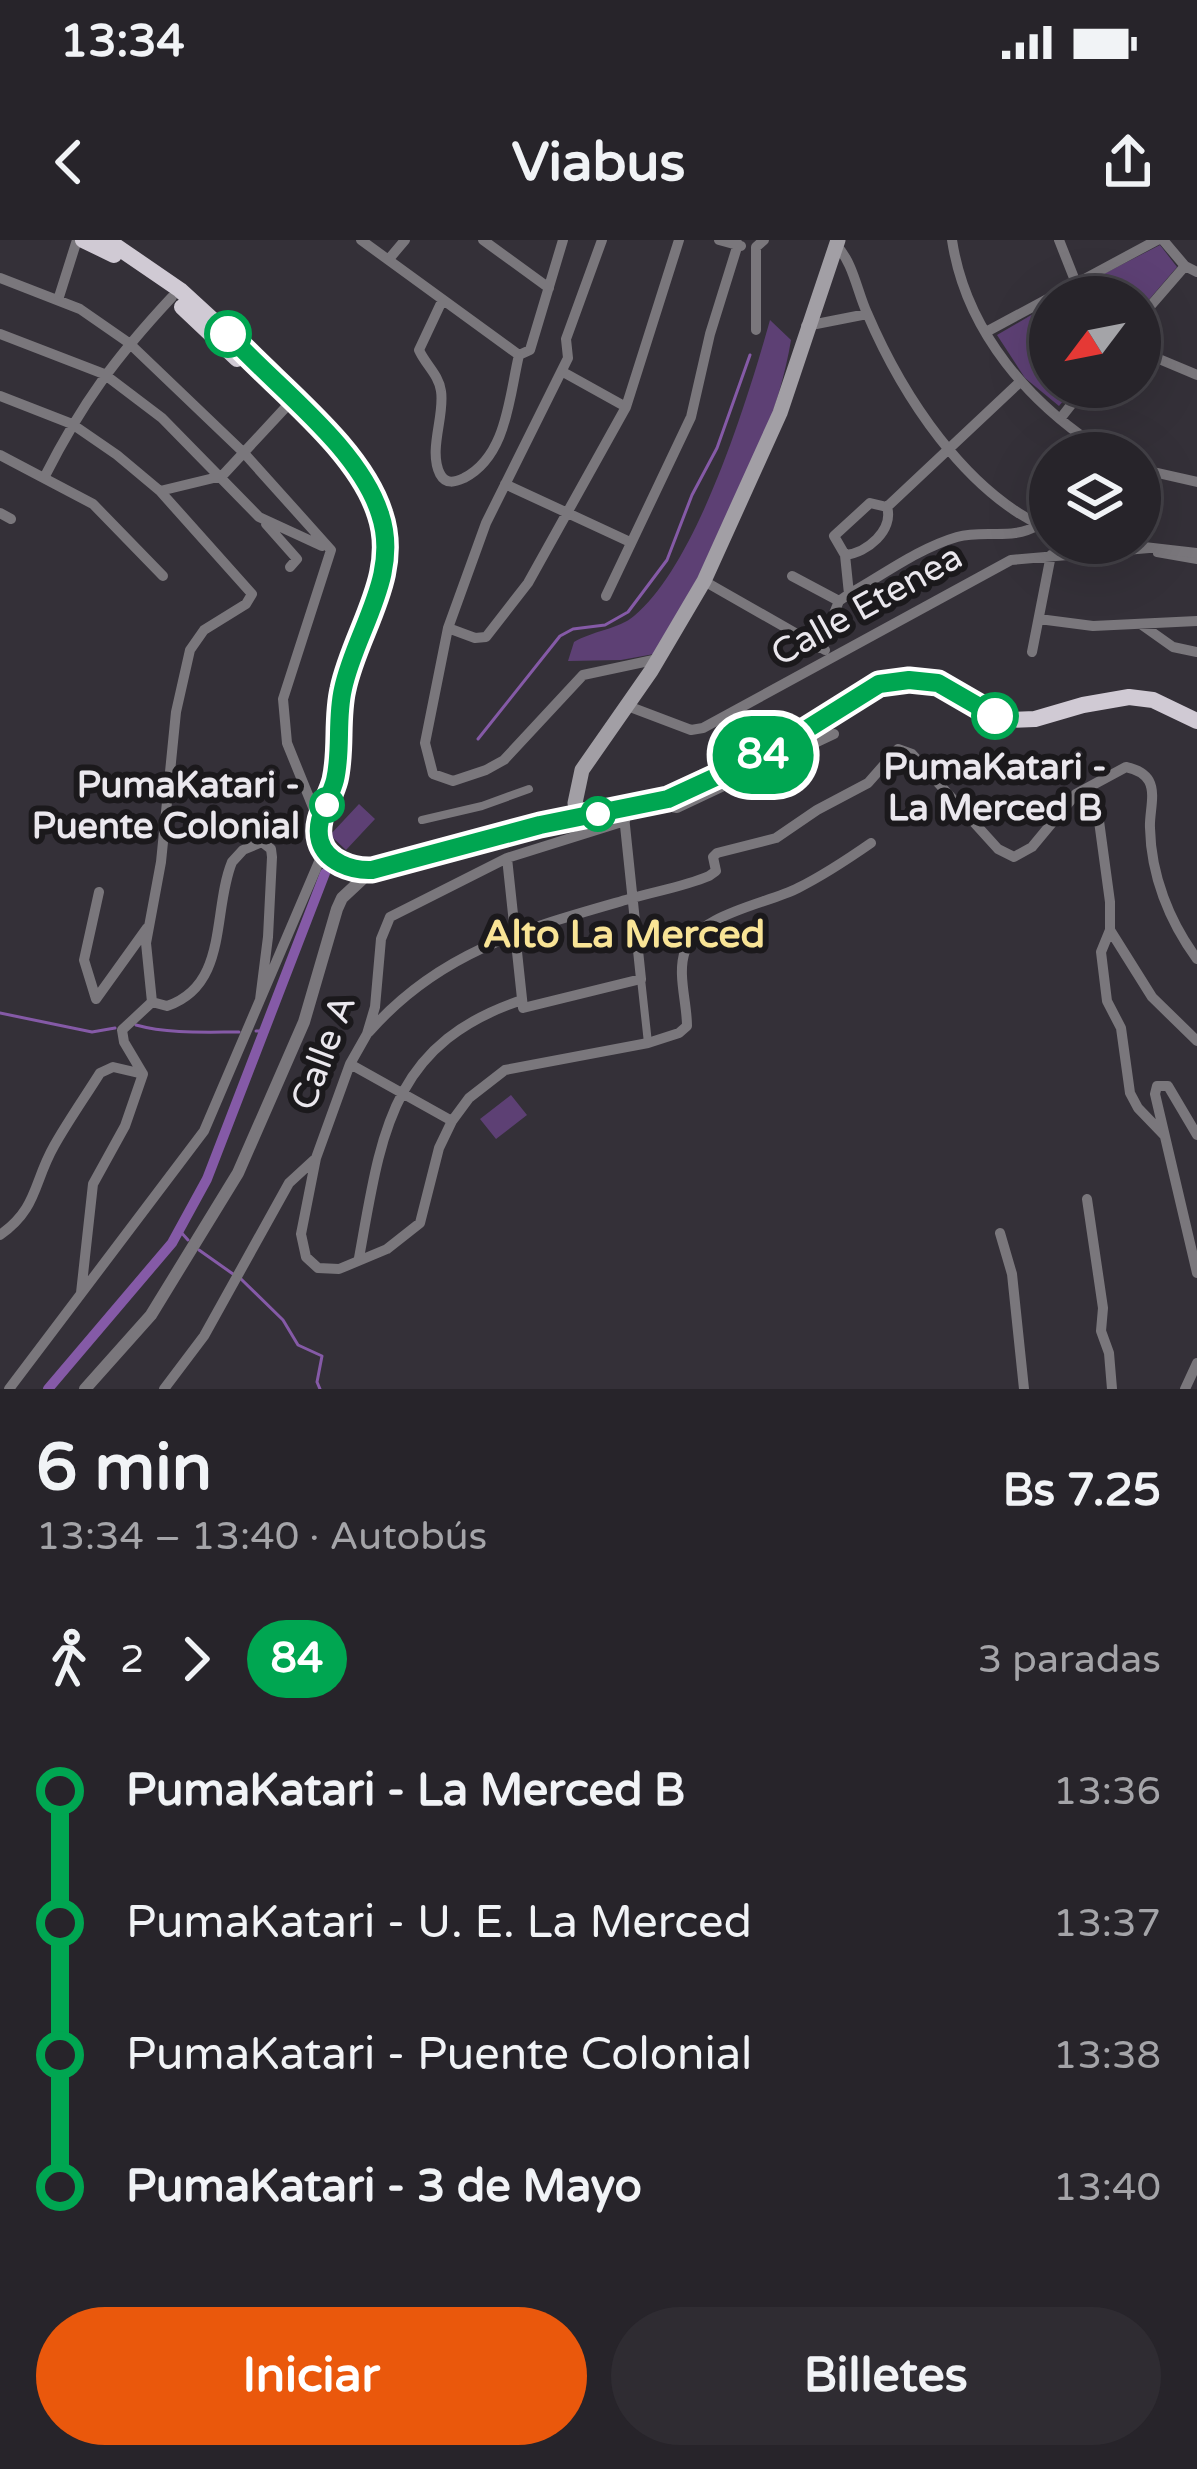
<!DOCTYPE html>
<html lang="es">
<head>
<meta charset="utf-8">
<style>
  body { margin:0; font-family:"Varela Round",sans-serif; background:#2f2c32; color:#f1f3f6; height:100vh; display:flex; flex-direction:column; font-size:45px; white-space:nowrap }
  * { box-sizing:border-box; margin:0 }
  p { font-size:39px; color:#a4a4a8 }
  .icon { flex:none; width:66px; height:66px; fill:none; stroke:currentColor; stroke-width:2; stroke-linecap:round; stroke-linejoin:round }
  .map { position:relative; height:1149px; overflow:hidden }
  .panel { display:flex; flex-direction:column; background:#27242a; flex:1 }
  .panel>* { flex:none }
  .badge { padding:0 24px; border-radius:39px; font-size:42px; line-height:78px }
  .needle { width:78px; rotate:238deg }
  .fabs { position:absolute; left:1029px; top:36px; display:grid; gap:24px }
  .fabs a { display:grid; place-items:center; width:132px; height:132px; border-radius:50%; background:#27242a; box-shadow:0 12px 48px #0002,0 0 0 3px #434147; font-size:60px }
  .map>.badge { position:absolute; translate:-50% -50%; box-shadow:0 0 0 6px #fff }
  .legs { display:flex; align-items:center; gap:18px; height:132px; padding:0 36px; font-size:39px }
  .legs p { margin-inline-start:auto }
  .overview { display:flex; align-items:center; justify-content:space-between; height:204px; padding:0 36px }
  h1 { font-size:66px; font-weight:700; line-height:90px }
  .cta { display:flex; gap:24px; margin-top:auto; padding:24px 36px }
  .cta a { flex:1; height:138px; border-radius:72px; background:#ea580c; color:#fff; font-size:48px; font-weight:700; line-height:138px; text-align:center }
  .cta a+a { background:#2f2c32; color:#f1f3f6 }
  ul { padding:0 36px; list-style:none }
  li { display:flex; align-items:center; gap:42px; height:132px; font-size:45px }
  li i { display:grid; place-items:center; width:18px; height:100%; margin:0 15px; background:currentColor }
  li i::after { content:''; width:30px; height:30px; margin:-15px; border:9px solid; border-radius:50%; background:#27242a }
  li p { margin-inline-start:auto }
  li:first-child i { background:linear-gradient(#0000 50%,currentColor 0) }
  li:last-child i { background:linear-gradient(currentColor 50%,#0000 0) }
  .status { display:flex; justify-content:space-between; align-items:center; height:84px; padding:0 60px; background:#27242a; direction:ltr }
  .status svg { height:33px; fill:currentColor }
  header { display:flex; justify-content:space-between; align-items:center; height:156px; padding:0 36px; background:#27242a; font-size:54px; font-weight:700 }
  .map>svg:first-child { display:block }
  .green { fill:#5d4074 }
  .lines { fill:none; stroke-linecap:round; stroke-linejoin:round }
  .stream { stroke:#855aa7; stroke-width:3 }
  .canal { stroke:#855aa7; stroke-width:10 }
  .pedestrian { stroke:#7a777c; stroke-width:8 }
  .minor { stroke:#7a777c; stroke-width:10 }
  .tertiary { stroke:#7a777c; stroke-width:12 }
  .secondary { stroke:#a29fa5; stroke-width:15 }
  .trunk { stroke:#d0cad4; stroke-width:16 }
  .line-1-casing { stroke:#fff; stroke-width:27 }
  .line-1 { stroke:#00a651; stroke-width:18 }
  .stop-1-dot { fill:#fff; stroke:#00a651; stroke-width:6 }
  .labels { text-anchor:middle; stroke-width:12; stroke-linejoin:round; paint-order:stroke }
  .street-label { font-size:36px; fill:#eae7ed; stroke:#1b191c }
  .stop-label { font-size:36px; font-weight:bold; fill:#eae7ed; stroke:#1b191c }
  .neighbourhood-label { font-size:39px; font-weight:bold; fill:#f9e496; stroke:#1b191c }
</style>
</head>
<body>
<div class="status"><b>13:34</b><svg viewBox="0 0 49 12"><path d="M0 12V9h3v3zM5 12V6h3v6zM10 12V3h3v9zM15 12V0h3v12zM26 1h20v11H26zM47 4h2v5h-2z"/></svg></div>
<header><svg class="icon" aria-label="back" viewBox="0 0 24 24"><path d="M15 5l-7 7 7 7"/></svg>Viabus<svg class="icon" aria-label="share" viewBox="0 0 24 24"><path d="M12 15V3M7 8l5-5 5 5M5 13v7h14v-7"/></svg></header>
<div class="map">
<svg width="1197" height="1149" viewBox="0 0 1197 1149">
  <rect width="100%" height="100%" fill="#343038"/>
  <!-- green -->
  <path class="green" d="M1160,5L1177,27L1140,70V57H1095L1084,44Z
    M1050,64V147H1075L1059,166L1025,138L997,95Z
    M770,80L791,100C774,204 708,324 654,414L621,420L568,421L574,402C592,391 619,389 634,376C697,324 748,159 770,80Z
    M359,564L375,579L346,610L330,595Z
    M511,855L527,875L496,899L480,879Z"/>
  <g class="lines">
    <!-- stream -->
    <path class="stream" d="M478,499L560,396L573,389L605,385L628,372L667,320L692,255L717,208L750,115
      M0,773L92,792L115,788
      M136,785C168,794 206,792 239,792
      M256,791H266
      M179,990L188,1000
      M199,1010L233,1034
      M241,1039L283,1080L298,1105L322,1116L317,1142L320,1149"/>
    <!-- canal -->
    <path class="canal" d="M48,1149L172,1003L207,939L325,633"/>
    <!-- pedestrian -->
    <path class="pedestrian" d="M1157,313L1197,320
      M422,580L482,566L529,549
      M641,739L648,803"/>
    <!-- minor -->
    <path class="minor" d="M361,0L519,115L530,110L563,0
      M483,0L549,48
      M602,0L566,99L568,118L486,283L448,388L425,503L433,534L453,541L486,530L504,520L583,435L658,419
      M719,0L741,6
      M952,0C966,92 1030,165 1107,213
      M1059,0L1076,43L1087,57
      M1163,0L1185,26L1197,32
      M836,5C853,22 857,51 867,73C902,155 965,253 1050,290
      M389,19L405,0
      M0,38L80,69L129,103L244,213L331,310
      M58,60L77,0
      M442,61L419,110C425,124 439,135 441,151C445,176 428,210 440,234C446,245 455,242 464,238C507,216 509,157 519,115
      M1140,78L1185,26
      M806,86L867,74
      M756,90V7L764,0
      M986,92L1157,0
      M0,94L104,134L162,178L259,277L322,306
      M1140,111L1197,135
      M563,132L626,167
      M0,156L72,184L117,215L160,251L252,354L246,364L204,390L190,410L176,472L161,622L146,703L152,762L167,766C229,745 212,671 232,622L243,610L262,602L271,609L272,617L268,697L260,760
      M1060,179L1085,147
      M0,215L93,264L163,336
      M1140,229L1197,242
      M45,236C82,163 116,117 172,57
      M505,244L630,302
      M160,251L222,236L286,167
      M887,267L1020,142
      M0,273L11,279
      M266,284L297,319L290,327
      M1144,307L1197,313
      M845,315C867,313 894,290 887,267
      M792,336L839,361
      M704,341L825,410
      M849,354L845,315L834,296L870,263L887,267
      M606,356L691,177L710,94L738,4
      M1039,379L1093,386L1197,381
      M1142,385L1173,407L1197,412
      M448,388L475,398L486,397L528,343L626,167L679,0
      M820,408L839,361L849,354C883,335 919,308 957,297C986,289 1012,301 1038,285
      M1032,412L1051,315
      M625,465L691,490L703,488L1011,320L1149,308
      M668,559L672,567L677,568L834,494
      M625,581L507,618L390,677L381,699L375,767L367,794L350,824L316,918L301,994L306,1017L318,1028L339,1029L387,1009L420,983L439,908L452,881L469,858L505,830L648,803L679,793L687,786C687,762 677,734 685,711C697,674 767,664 798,648C824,635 848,619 871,603
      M1099,581L1110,662V690L1101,712L1107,761L1121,788L1130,853L1138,868L1164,895
      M319,582L287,503L283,459L331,310
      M507,618L523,768L641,739L624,576
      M99,652L84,720L96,759L147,688
      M1110,690L1152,757L1197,801
      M369,792C441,710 528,688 629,659C656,651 683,647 709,636L716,631L713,617L717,613L776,598L817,570L868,543L898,509L912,514L998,609L1014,617L1032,607L1076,554L1126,527C1135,529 1144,532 1149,541C1156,554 1149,574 1150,588C1151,635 1169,681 1197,719
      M350,824L452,881
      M1197,895L1168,846H1157L1155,854L1197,1033
      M1087,959L1103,1068L1101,1091L1109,1113L1112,1149
      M1000,993L1012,1034L1024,1149
      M0,995C38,968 33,943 54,906C68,881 85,857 100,833L113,827L143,834
      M359,1018C381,897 389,804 522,760
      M81,1053L93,944L125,886L143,834L124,802L122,790L152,762
      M9,1149L204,891L324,610
      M164,1149L204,1096L289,943L314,920
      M1185,1149L1197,1123"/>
    <!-- tertiary -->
    <path class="tertiary" d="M85,1149L151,1075L238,933L304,782L337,669L342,658L372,630"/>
    <!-- secondary -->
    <path class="secondary" d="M578,576L575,563L582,530L651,431L704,341L780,173L838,0"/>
    <!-- trunk -->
    <path class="trunk" d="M83,0L114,15
      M107,0L180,50L228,94L347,213L379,270L384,324L369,381L349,427L342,454L338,524L319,582L324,610L343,626L372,630L540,585L668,559L772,511L862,452L895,441L938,443L1006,480L1035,479L1083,465L1129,457L1153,460L1197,481
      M182,67L237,119"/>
  </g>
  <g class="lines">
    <defs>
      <path id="line-1" d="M228,94C275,146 359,207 380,274C401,336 355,391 343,449C336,479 342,510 335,540C330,560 314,579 320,601C326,622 352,631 372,630L540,585L668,559L772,511L879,444L909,440L938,443L995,476"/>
    </defs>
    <!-- line-1 casing -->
    <use href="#line-1" class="line-1-casing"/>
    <!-- line-1 -->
    <use href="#line-1" class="line-1"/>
  </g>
  <!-- markers -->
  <g class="stop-1-dot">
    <circle cx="228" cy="94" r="21"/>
    <circle cx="995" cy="476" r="21"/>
    <circle cx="327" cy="565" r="15"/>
    <circle cx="598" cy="574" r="15"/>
  </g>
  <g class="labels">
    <!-- street labels -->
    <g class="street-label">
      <text transform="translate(866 364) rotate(-29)" y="13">Calle Etenea</text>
      <text transform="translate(322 812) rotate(-69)" y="13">Calle A</text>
    </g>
    <!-- stop labels -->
    <g class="stop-label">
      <text x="995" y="539">PumaKatari -<tspan x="995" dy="41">La Merced B</tspan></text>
      <text x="300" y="557" text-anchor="end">PumaKatari -<tspan x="300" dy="41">Puente Colonial</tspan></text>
    </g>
    <!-- neighbourhood labels -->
    <g class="neighbourhood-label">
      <text x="624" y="707">Alto La Merced</text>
    </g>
  </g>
</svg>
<div class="fabs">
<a><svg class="needle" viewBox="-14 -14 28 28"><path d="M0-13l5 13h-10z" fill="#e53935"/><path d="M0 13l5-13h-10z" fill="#a4a4a8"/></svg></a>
<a><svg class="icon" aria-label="layers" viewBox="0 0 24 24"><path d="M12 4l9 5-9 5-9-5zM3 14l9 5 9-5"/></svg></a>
</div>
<b class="badge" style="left:763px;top:515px;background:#00a651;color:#fff">84</b>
</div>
<section class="panel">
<div class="overview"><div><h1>6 min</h1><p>13:34 – 13:40 · Autobús</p></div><b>Bs 7.25</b></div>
<div class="legs"><svg class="icon" aria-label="walk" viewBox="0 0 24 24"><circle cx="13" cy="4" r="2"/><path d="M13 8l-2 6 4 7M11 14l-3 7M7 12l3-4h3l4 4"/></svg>2<svg class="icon" aria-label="forward" viewBox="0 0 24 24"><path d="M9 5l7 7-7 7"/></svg><b class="badge" style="background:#00a651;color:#fff">84</b><p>3 paradas</p></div>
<ul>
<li><i style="color:#00a651"></i><b>PumaKatari - La Merced B</b><p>13:36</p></li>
<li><i style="color:#00a651"></i><span>PumaKatari - U. E. La Merced</span><p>13:37</p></li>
<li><i style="color:#00a651"></i><span>PumaKatari - Puente Colonial</span><p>13:38</p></li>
<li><i style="color:#00a651"></i><b>PumaKatari - 3 de Mayo</b><p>13:40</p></li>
</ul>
<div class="cta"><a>Iniciar</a><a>Billetes</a></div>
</section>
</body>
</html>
